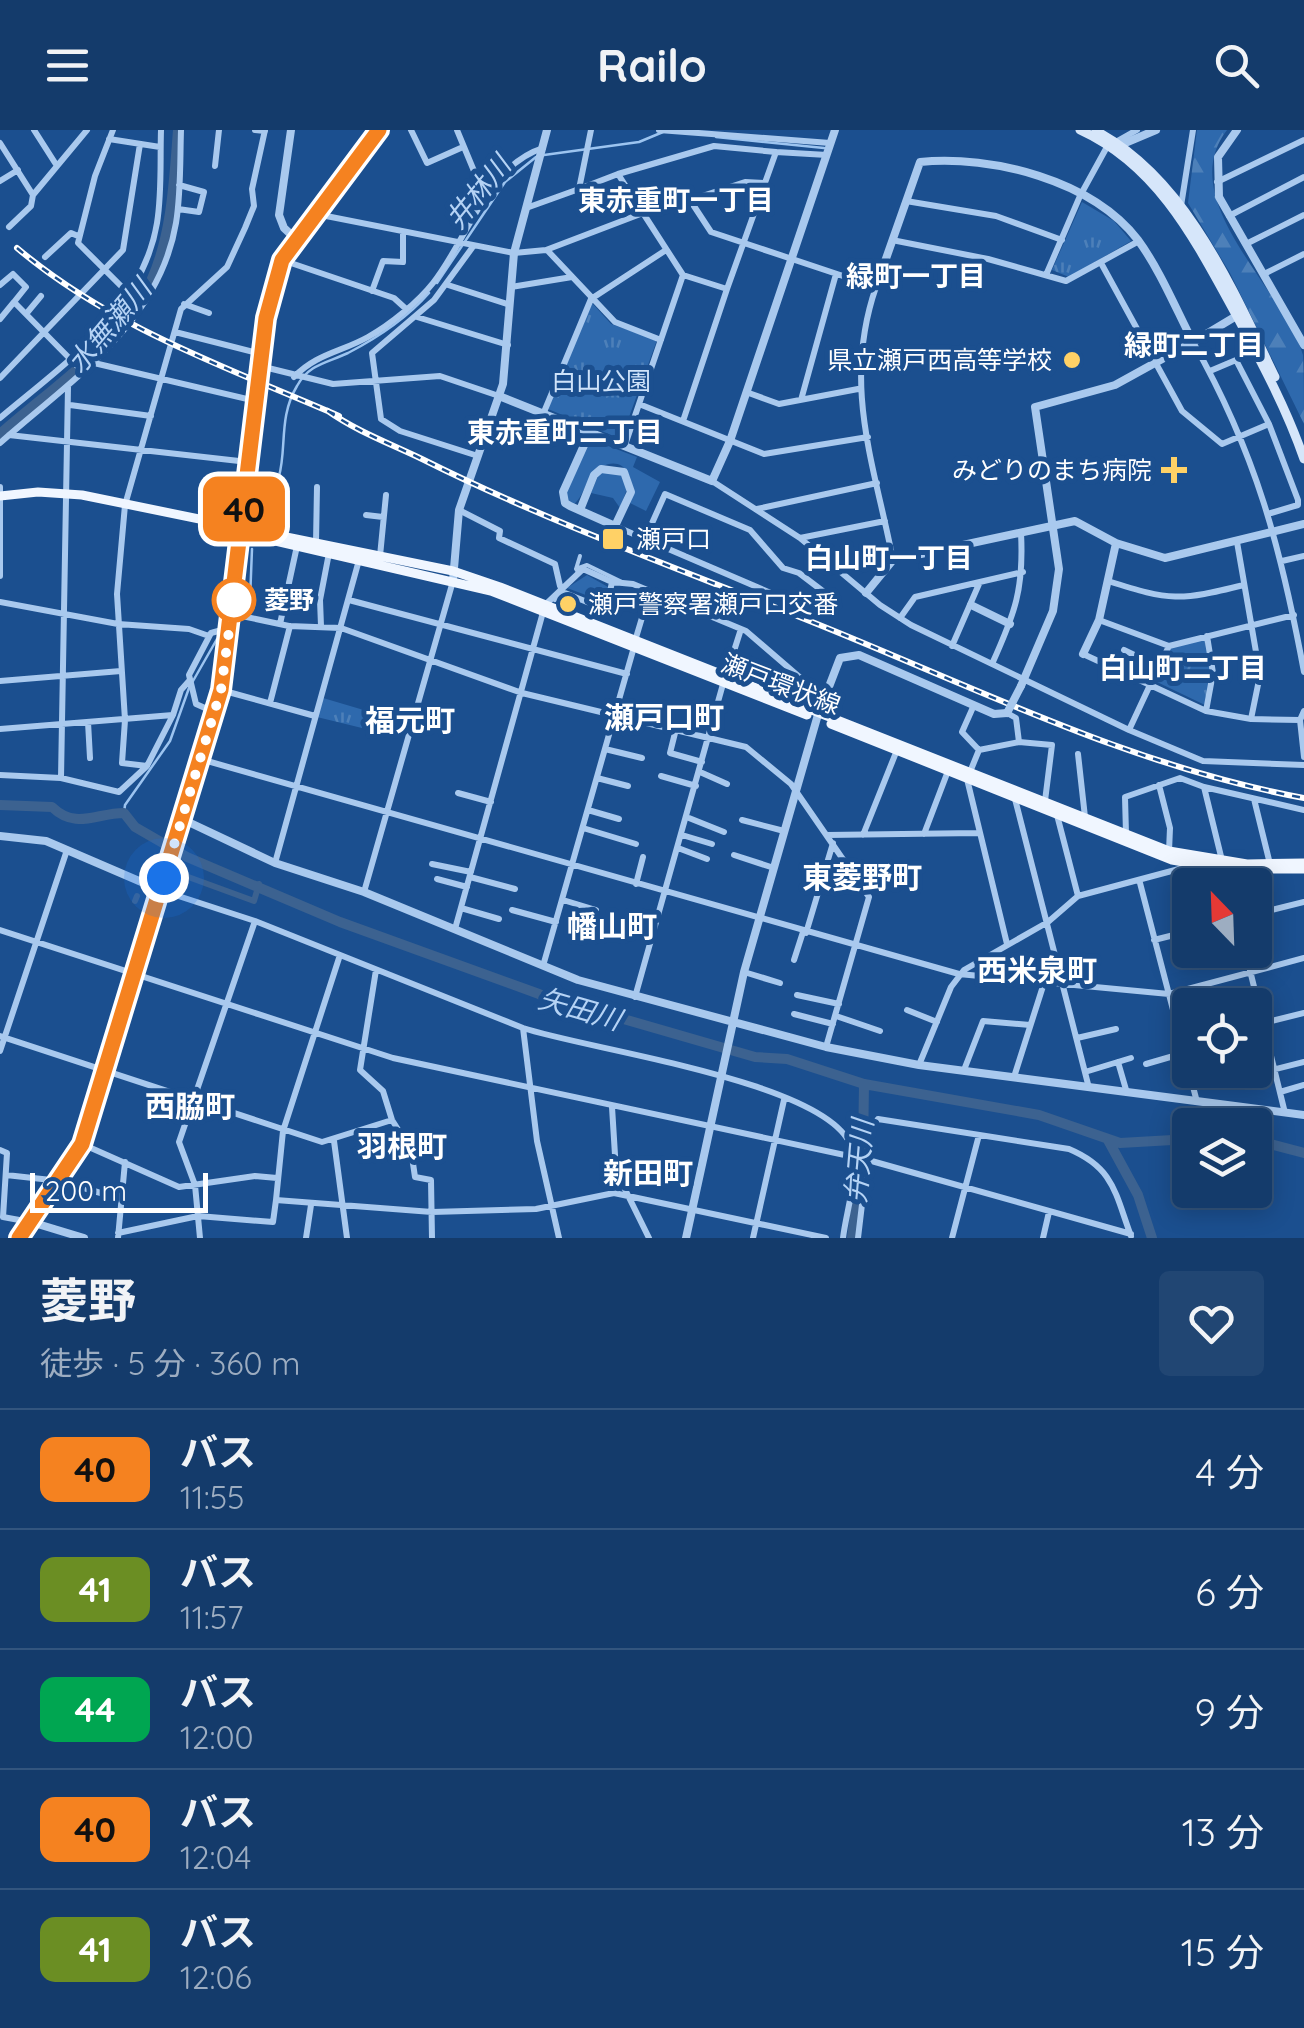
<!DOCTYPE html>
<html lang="ja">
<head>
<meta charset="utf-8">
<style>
  body { margin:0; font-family:Quicksand,"Noto Sans JP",sans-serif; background:#214673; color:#f1f3f6; height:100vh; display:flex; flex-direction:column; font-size:38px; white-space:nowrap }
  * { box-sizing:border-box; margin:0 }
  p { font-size:32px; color:#9dadc1 }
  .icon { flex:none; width:55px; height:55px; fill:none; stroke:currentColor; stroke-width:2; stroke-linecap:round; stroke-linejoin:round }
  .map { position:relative; height:1108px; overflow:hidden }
  .drawer { display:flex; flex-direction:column; background:#143b6b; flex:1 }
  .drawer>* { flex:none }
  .badge { padding:0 20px; border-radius:15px; font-size:35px; line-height:65px }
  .needle { width:65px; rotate:337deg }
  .fabs { position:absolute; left:1172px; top:738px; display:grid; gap:20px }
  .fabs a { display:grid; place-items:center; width:100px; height:100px; border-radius:10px; background:#143b6b; box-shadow:0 5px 25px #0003,0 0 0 2px #33557e; font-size:50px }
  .scale { position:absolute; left:30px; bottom:25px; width:178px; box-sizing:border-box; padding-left:10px; border:5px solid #fff; border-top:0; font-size:28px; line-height:35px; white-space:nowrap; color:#fff; -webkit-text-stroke:8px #1b4f8f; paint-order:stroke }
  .you { position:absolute; width:50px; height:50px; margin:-25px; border:8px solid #fff; border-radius:50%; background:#1a73e8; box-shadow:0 0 0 15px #1a73e833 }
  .map>.badge { position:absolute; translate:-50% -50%; box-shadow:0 0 0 5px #fff }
  .round { display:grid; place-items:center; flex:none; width:105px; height:105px; border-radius:10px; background:#214673 }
  .headline { display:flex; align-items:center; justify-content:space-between; height:170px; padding:0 40px }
  h1 { font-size:48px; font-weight:700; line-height:75px }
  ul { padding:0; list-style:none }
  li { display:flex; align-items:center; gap:30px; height:120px; padding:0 40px; border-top:2px solid #33557e }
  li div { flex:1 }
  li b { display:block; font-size:38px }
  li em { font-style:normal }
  li .badge { min-width:110px; font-weight:700; text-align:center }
  header { display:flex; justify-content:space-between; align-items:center; height:130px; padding:0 40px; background:#143b6b; font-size:45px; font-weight:700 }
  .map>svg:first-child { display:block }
  .forest { fill:url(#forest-firs) }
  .park { fill:url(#park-tufts) }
  .garden { fill:#2e69ad }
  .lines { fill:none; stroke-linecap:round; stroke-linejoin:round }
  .stream { stroke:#9cc4f0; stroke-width:2.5 }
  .canal { stroke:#3c6290; stroke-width:6 }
  .river { stroke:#3c6290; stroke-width:10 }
  .pedestrian { stroke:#a9c9ee; stroke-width:4 }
  .minor { stroke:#a9c9ee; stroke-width:6 }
  .tertiary { stroke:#a9c9ee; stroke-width:8 }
  .secondary { stroke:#d6e6fa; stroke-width:9 }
  .primary { stroke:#f0f6ff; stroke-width:9 }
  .rail-casing { stroke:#fff; stroke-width:6 }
  .rail { stroke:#1b4f8f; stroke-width:2.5; stroke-dasharray:8; stroke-linecap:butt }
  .tertiary-bridge { stroke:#a9c9ee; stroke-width:8 }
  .line-casing { stroke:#fff; stroke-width:22 }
  .line { stroke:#f58220; stroke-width:15 }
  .walk { stroke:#fff; stroke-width:10; stroke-dasharray:0 18 }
  .poi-dot { fill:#ffd166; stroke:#1b4f8f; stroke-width:4 }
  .stop-dot { fill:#fff; stroke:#f58220; stroke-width:5 }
  .labels { text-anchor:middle; stroke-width:10; stroke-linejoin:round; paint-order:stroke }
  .poi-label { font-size:25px; fill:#fff; stroke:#1b4f8f; text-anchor:end }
  .park-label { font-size:25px; fill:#cfe3fa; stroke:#1b4f8f }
  .stop-label { font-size:25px; font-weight:bold; fill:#fff; stroke:#1b4f8f; text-anchor:start }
  .street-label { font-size:25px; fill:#fff; stroke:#1b4f8f }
  .water-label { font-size:28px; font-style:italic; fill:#b5d3f5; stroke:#1b4f8f }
  .neighbourhood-label { font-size:28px; font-weight:bold; fill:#fff; stroke:#1b4f8f }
  .quarter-label { font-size:30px; font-weight:bold; fill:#fff; stroke:#1b4f8f }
</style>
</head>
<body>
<header><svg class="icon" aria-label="menu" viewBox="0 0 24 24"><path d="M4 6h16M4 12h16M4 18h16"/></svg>Railo<svg class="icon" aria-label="search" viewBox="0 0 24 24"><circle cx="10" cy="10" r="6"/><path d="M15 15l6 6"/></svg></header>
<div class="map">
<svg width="1304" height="1108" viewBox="0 0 1304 1108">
  <defs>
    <pattern id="forest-firs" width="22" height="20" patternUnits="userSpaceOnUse" patternTransform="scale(2.5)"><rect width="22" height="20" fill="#2e69ad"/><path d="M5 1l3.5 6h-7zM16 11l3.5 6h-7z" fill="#4d80b9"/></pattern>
    <pattern id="park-tufts" width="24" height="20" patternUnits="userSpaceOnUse" patternTransform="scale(2.5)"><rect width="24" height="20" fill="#2e69ad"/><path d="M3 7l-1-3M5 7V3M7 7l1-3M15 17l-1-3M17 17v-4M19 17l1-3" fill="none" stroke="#4d80b9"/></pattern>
  </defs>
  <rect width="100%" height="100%" fill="#1b4f8f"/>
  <!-- forest -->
  <path class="forest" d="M1197,0H1227C1173,70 1283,158 1303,225C1304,245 1304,274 1304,294L1230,143L1188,73Z"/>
  <!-- park -->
  <path class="park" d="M1082,72L1114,91L1131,111L1069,147L1052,140Z
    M592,173L611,194L657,210L621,309L548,279Z
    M1206,507L1211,541L1205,575L1155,551L1172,515Z
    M323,568L367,581L362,598L317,587Z"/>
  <!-- garden -->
  <path class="garden" d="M595,311L637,327L633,337L660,352L646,381L630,373C637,354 627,323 601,337C585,345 586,365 573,375L564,368L588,314Z
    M606,340L624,346L627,359L620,378L613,368L591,363L598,346Z
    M587,445L608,457L602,471L567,458Z"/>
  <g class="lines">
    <!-- stream -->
    <path class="stream" d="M716,7L824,18
      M544,25L639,12L663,2
      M437,153L505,52L536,27
      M259,378C298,343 271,299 297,256C309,234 327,233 348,223C377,208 407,188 429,163
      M237,495L250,470L252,419
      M193,551L217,509
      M124,683L125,675L170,611L189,558"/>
    <!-- canal -->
    <path class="canal" d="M146,744L150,733L254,771L259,754
      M135,771L137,766"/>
    <!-- river -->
    <path class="river" d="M0,304C48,261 124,211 151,151C172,105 174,50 178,0
      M0,675L52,677C76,700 96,683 124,683L135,697L187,727L340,792L539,864L556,875L613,886L755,927L787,929L864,954L1039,985L1120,1013L1190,1009
      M1108,1010L1138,1065L1152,1108
      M1255,1010L1304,1023
      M852,1108L863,1021L864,954"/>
    <!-- pedestrian -->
    <path class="pedestrian" d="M576,439L580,426
      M578,442L576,439L587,435L622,452"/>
    <!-- minor -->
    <path class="minor" d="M34,0L57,36
      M113,0L95,46L78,113L129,164
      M255,0L265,1
      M411,0L427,33L463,17
      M457,0L474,41
      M591,0L579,59L618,44L643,83L690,70L711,102L876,157C842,255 874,333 893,430
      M659,0L830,13
      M109,9L160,17
      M0,13L33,65L87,0
      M1112,14L1137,0
      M215,36L219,0
      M618,44L714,16L776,22
      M0,51L18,40
      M1217,52L1304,10
      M690,70L745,52L765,53
      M906,71L996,86L1062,110
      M1181,76L1193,0
      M529,77L579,59
      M178,79L199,82L204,62L179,55
      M316,84L514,123L546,120L643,83L683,145
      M1229,86L1304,47
      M9,97L31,76L33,65
      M892,110L988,129L1066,151L1139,111
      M1246,114L1304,85
      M472,118L434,170L372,223L381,289L400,301L478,326
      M547,120L615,192L661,210
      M45,127L71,103L78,106
      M282,130L394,168L405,178
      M1101,133L1182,281L1222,314L1269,294
      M1264,144L1304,124
      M1046,145L1080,66L1108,15
      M0,155L13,144L26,157L14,172
      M448,155L510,175
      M511,157L572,147
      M372,161L383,131L403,132V104
      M184,174L209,183
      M26,184L41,166
      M417,187L508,215
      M0,189L14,172L83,242
      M175,202L261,224
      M1193,212C1256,323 1281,418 1304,542
      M94,233L256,271
      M260,236L333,254L440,246L499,266
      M1210,241L1236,230L1269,294L1298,370V375L1271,383
      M294,247C316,224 341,222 368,207C390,195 418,172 433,153C467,111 486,36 543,18
      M0,248L123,120L140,14
      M746,262L779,274L858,259
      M801,270L836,144
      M639,274L683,145L727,159L776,22L827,25
      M70,275L151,286
      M544,282L591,169L666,120
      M0,288C64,234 142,182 157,93C162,63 160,31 161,0
      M683,291L727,159
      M9,305L248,332
      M0,313C70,251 159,194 176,93C181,63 180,31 181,0
      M625,315L639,274L764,324L868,307
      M712,351L800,408L880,475L911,495L1129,600L1150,555L1206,581L1251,589
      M0,357V446
      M665,364L750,400L783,438L799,443L824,462L815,482L645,409Z
      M757,379L877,353
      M459,380L500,401L499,408L555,434L560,456
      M366,385L383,387
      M615,396L645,409
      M800,408L885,391
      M1237,412L1260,545L1251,589L1300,590L1304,581
      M316,413L317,357
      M380,426L386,365
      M1282,431L1304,426
      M1108,451C1171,471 1179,471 1244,455
      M555,469L565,463L592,474L608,471L612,452
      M349,470L627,544
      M0,472L118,494L189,499L209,506
      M232,484L289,496L341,498L522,563L746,617L791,654L869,767L826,917
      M900,488L915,467L1023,442
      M1099,490L1169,516L1294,485
      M280,494L297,416
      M321,496L320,470L329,423
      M635,511L650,461
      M952,516L979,454
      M1124,520L1159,537
      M1083,524L1150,555L1169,516
      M992,534C1015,483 1024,459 1021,403
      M726,546L741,499
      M0,551L121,541
      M221,560L315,586
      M270,573L290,496
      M974,575L962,602L979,620L1019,612L1016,588L1007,583
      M1206,581L1213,543L1207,506
      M214,582L196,574L189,545L211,503L229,498
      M1300,590L1304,627
      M88,592L90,628
      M0,599L173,585L181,560L189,551
      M676,599L670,623L702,632
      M1129,600L1203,631L1304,635
      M1019,612L1052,615L1045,671
      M605,619L642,628
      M1078,624L1085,687
      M200,629L959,844L1169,864L1304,828
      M147,636L122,633L125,590L117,464L125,375L181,179L227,137L245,98L254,76L252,59L265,0
      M700,642L727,654
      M970,642L979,620
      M0,645L61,648L119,662L147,636L173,585
      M661,646L696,656
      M61,648L68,257
      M597,648L628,656
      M967,649L1007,814
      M1159,655L1170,698L1169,721
      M1204,657L1304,680
      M458,663L491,672
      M1015,669L1089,958
      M1254,669L1270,734
      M588,680L619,689
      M1057,685L1078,766
      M689,688L724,702
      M742,690L784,701
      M583,698L636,714
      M924,704L948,641
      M1126,704L1125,667L1180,648L1204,657L1228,755
      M682,705L712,714
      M827,705L978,703
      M863,705L897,620
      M678,718L707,729
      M734,725L774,738
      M275,733L359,430
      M432,734L471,742
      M470,747L515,759
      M437,749L467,757
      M1140,753L1197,972
      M636,754L643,727
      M160,760L255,791L523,898C589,920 827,951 851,1016C860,1041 846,1082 843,1108
      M364,762L453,451
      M563,770L596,780
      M461,778L499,789
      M512,780L556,792
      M1255,784L1304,772
      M455,799L545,475L583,439L612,452L633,454L746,501L825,569
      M0,800L393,928L868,1030L1131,1104
      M806,803L833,713
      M1154,810L1190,801
      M1245,820L1285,983
      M340,825L283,1001L276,1070L432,1082L536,1079L614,1063L826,1108
      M794,830L803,802
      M543,836L634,517
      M376,840L360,940L383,961L392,990L411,1020L415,1047L431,1050L432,1108
      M744,842L780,853
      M797,865L839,874
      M635,867L723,554
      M907,880L937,892
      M794,884L833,894
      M836,886L880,901
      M1255,895L1304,883
      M523,898L537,1011L559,1108
      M0,906L322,1012L392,990
      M1077,908L1116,899
      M0,921L67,720
      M1118,932L1127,963
      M1146,934L1184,923
      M919,935L951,857L964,840L1048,792L1078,766L1194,735
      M964,940L983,891L1030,895
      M1085,942L1131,928
      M1014,947L1044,853
      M1244,947L1304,932
      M1280,962L1304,955
      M612,977L616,1041L649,1108
      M334,1011L347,1108
      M82,1014L179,1057L255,1046L277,1048
      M0,1020L7,1023L3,1087
      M6,1045L60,1051L121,1069
      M3,1087L30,1092
      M118,1103L198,1086L273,1092L276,1070
      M118,1108L125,1032
      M200,1108L195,1055L179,1012L255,791
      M306,1108L311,1075
      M753,1108L784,970
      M858,1108L871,999L878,989L1069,1019C1114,1038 1115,1063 1131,1106
      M952,1108L979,1005
      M1043,1108L1049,1082"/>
    <!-- tertiary -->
    <path class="tertiary" d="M291,0L279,85L284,98L297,110
      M1237,0L1218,27L1219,67L1304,215
      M1118,16L1156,0
      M876,157L920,32C992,25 1092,50 1138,110C1160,140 1176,179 1193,212L1115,255L1035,277L1059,439L1053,481L1021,556
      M1193,212L1238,185
      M499,266L712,351L730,311L835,0
      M580,380L594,345L601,339L624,342L631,362L615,396L570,376L565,373L563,362L590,302
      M1116,413L1165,428L1304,394
      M453,450L459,380L503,254L514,123L547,0
      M866,463L893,430L1075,391L1116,413L1099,490L1083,524
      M971,475L1010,494
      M182,689L275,733L364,762L578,850L826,917L919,935L1304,985
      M0,706L46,711L160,760
      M31,1092L84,1108
      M686,1108L744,842L817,588L840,528L859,525L994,584L1007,583"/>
    <!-- secondary -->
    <path class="secondary" d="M1080,0C1161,37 1198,116 1239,190C1263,235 1287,280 1304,329
      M1096,1C1186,48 1233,160 1275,247"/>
    <!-- primary -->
    <path class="primary" d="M0,366L38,362L82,365L453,441L500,457L1169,721L1247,734L1304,733
      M253,406L491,461L807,585
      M831,594L1172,730L1223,739H1304
      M19,1108L82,1014L221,560L266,189L282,130L379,0"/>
    <defs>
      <path id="rail" d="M17,118C112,198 226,237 339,286
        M328,281C356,301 391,314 422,329C542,389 668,435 792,484C961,550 1124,635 1304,668"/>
    </defs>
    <!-- rail casing -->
    <use href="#rail" class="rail-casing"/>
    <!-- rail -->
    <use href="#rail" class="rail"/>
    <!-- tertiary-bridge -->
    <path class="tertiary-bridge" d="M1007,583L1021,556"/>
  </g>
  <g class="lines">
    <defs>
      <path id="line" d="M19,1108L82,1014L221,560L266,188L282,130L379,0"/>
    </defs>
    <!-- line casing -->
    <use href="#line" class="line-casing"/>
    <!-- line -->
    <use href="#line" class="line"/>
    <!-- walk -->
    <path class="walk" d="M164,748L221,560L235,456L234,470"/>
  </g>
  <!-- markers -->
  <g class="poi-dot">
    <circle cx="1072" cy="230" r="10"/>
    <path d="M1169 325h10v10h10v10h-10v10h-10v-10h-10v-10h10z"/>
    <rect x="601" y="397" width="24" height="24" rx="5"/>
    <circle cx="568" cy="474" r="10"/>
  </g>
  <circle class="stop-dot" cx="234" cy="470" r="20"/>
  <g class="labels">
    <!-- poi labels -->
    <g class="poi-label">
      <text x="1052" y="239">県立瀬戸西高等学校</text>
      <text x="1152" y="349">みどりのまち病院</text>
      <text x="636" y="418" text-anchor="start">瀬戸口</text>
      <text x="588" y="483" text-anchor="start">瀬戸警察署瀬戸口交番</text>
    </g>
    <!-- park labels -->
    <g class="park-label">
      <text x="601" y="260">白山公園</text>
    </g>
    <!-- stop labels -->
    <g class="stop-label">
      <text x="264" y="479">菱野</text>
    </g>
    <!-- street labels -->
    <g class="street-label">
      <text transform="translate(781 554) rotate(21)" y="9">瀬戸環状線</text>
    </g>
    <!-- water labels -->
    <g class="water-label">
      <text transform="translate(478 62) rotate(-51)" y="10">井林川</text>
      <text transform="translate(109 196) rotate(-50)" y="10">水無瀬川</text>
      <text transform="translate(580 879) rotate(16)" y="10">矢田川</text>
      <text transform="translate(859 1031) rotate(-85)" y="10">弁天川</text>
    </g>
    <!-- neighbourhood labels -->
    <g class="neighbourhood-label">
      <text x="676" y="80">東赤重町一丁目</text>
      <text x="916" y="156">緑町一丁目</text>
      <text x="1194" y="225">緑町二丁目</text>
      <text x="565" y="312">東赤重町二丁目</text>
      <text x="889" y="438">白山町一丁目</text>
      <text x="1183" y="548">白山町二丁目</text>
    </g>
    <!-- quarter labels -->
    <g class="quarter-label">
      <text x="664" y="598">瀬戸口町</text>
      <text x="410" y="601">福元町</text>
      <text x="862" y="758">東菱野町</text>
      <text x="612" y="807">幡山町</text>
      <text x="1037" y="851">西米泉町</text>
      <text x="190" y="987">西脇町</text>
      <text x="402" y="1027">羽根町</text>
      <text x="648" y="1054">新田町</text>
    </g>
  </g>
</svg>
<div class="fabs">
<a><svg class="needle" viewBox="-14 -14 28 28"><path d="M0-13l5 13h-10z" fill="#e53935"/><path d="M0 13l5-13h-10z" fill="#9dadc1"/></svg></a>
<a><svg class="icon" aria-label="locate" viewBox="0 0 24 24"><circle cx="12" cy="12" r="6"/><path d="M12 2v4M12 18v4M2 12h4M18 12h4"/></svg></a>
<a><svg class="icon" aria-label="layers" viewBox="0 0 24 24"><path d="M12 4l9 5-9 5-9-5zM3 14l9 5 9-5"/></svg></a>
</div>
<div class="scale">200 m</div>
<div class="you" style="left:164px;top:748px"></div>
<b class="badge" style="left:244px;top:379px;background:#f58220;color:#111">40</b>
</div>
<section class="drawer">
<div class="headline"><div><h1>菱野</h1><p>徒歩 · 5 分 · 360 m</p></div><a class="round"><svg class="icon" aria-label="heart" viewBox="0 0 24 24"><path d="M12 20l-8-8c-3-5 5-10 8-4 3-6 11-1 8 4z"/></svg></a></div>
<ul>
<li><span class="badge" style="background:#f58220;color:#111">40</span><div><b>バス</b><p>11:55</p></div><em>4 分</em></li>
<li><span class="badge" style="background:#6b8e23;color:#fff">41</span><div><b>バス</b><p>11:57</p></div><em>6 分</em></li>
<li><span class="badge" style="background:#00a651;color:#fff">44</span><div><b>バス</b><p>12:00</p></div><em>9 分</em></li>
<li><span class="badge" style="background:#f58220;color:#111">40</span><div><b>バス</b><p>12:04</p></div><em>13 分</em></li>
<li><span class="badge" style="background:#6b8e23;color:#fff">41</span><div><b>バス</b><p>12:06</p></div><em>15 分</em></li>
</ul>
</section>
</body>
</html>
